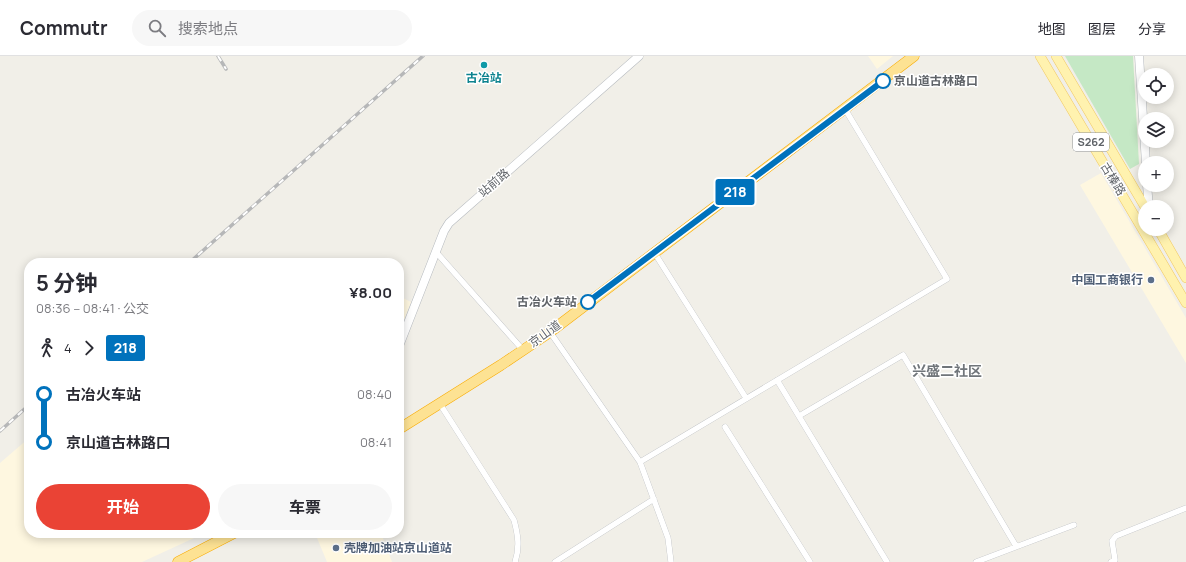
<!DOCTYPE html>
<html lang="zh">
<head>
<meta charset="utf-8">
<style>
  body { margin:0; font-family:Manrope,"Noto Sans SC",sans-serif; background:#f7f7f7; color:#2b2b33; height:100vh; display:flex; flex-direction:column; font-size:15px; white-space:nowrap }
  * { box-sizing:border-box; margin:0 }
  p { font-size:13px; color:#7c7c81 }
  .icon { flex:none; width:22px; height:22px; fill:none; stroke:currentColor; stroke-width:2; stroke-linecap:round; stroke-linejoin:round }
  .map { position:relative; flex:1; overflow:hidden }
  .panel { position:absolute; left:24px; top:202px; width:380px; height:280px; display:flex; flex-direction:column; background:#fff; border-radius:16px; box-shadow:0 2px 10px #0003 }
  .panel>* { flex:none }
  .badge { padding:0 8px; border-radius:3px; font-size:14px; line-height:26px }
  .tools { position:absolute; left:1138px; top:12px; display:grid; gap:8px }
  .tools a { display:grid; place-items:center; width:36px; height:36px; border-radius:50%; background:#fff; box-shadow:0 2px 10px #0003; font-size:20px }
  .map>.badge { position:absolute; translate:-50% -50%; box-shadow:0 0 0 2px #fff }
  .legs { display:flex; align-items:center; gap:6px; height:44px; padding:0 12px; font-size:13px }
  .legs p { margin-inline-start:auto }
  .summary { display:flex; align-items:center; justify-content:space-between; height:68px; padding:0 12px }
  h1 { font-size:22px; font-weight:700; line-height:30px }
  .primary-button { display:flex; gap:8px; margin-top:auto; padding:8px 12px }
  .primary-button a { flex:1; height:46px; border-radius:24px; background:#ea4335; color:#fff; font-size:16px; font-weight:700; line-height:46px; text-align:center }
  .primary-button a+a { background:#f7f7f7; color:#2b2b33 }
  ul { padding:0 12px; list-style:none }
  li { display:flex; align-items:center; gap:14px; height:48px; font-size:15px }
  li i { display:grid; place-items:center; width:6px; height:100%; margin:0 5px; background:currentColor }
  li i::after { content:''; width:10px; height:10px; margin:-5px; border:3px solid; border-radius:50%; background:#fff }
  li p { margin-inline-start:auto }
  li:first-child i { background:linear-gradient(#0000 50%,currentColor 0) }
  li:last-child i { background:linear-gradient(currentColor 50%,#0000 0) }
  header { display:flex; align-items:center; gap:24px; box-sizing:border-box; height:56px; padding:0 20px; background:#fff; border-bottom:1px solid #e1e1e2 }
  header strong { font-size:19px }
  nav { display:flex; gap:22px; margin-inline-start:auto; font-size:14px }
  .search { width:280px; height:36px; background:#f7f7f7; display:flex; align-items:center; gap:10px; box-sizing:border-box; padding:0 14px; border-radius:22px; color:#7c7c81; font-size:15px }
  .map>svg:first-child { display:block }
  .commercial { fill:#fef7e0 }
  .green { fill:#c5e8c5 }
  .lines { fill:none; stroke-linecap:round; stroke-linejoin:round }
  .street-casing { stroke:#b5b8bc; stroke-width:6 }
  .secondary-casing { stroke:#b6babf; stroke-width:9 }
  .primary-casing { stroke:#f2c960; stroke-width:10 }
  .highway-casing { stroke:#f9ab00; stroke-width:11 }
  .street { stroke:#fff; stroke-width:5.5 }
  .secondary { stroke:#fff; stroke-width:8 }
  .primary { stroke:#fff2af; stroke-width:9 }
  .highway { stroke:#fde293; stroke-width:10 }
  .rail-casing { stroke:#b6b7b8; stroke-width:3.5 }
  .rail { stroke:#fff; stroke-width:2; stroke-dasharray:6; stroke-linecap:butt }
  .line-1-casing { stroke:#fff; stroke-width:9 }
  .line-1 { stroke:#0072bc; stroke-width:6 }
  .culture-dot { fill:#0f9aa8; stroke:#fff; stroke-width:1.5 }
  .stop-1-dot { fill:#fff; stroke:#0072bc; stroke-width:2 }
  .service-dot { fill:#5c6f8a; stroke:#fff; stroke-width:1.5 }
  .labels { text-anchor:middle; stroke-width:3; stroke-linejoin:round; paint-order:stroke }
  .shield { fill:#fff; stroke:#8f9295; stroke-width:1 }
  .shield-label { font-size:11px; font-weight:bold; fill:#5f6368 }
  .culture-label { font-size:12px; font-weight:bold; fill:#0d838f; stroke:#fff }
  .stop-label { font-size:12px; font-weight:bold; fill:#5f6368; stroke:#fff; text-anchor:start }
  .street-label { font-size:12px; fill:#5f6368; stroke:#fff }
  .service-label { font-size:12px; font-weight:bold; fill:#4e5e75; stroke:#fff; text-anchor:end }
  .quarter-label { font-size:14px; font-weight:bold; fill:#70757a; stroke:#fff }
</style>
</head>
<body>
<header>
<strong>Commutr</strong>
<div class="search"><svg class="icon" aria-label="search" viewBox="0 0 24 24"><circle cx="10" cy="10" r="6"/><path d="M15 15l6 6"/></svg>搜索地点</div>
<nav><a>地图</a><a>图层</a><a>分享</a></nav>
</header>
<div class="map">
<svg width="1186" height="506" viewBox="0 0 1186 506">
  <rect width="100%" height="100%" fill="#f1efe8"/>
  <!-- commercial -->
  <path class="commercial" d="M868,0H893L877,13Z
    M1101,117L1186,262V307L1080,129Z
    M399,240L411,246L399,276Z
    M29,382V477H205L142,506H0V407Z
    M315,477H381L392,506H327Z"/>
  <!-- green -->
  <path class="green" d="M1065,0H1133L1139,108L1130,113Z"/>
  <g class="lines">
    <defs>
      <path id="street" d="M436,196L523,294
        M654,196L746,342
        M550,276L640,406L668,482L671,506
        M777,324L887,506
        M440,348L514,464C518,479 520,491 515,506
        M799,360L903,299L1016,490
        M725,371L810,506
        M640,406L947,223L845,53
        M555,506L654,443
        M976,506L1074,469
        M1111,506L1115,504L1112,485L1116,480L1186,452"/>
      <path id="secondary" d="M1139,0L1146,107
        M1147,129L1149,151
        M399,290L444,175L449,167L639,0"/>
      <path id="primary" d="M1040,0L1186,247
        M1056,0L1145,151
        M1158,173L1186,222"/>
      <path id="highway" d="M399,373L501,309L550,276L914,0
        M178,506L234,477"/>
    </defs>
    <!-- street casing -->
    <use href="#street" class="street-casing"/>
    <!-- secondary casing -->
    <use href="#secondary" class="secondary-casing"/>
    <!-- primary casing -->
    <use href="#primary" class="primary-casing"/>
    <!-- highway casing -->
    <use href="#highway" class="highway-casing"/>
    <!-- street -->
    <use href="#street" class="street"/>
    <!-- secondary -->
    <use href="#secondary" class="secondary"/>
    <!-- primary -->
    <use href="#primary" class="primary"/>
    <!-- highway -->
    <use href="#highway" class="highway"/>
    <defs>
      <path id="rail" d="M218,0L226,13
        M189,207L423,0
        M0,375L29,349"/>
    </defs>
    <!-- rail casing -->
    <use href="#rail" class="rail-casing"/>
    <!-- rail -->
    <use href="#rail" class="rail"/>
  </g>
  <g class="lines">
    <defs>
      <path id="line-1" d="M588,246L883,25"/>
    </defs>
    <!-- line-1 casing -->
    <use href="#line-1" class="line-1-casing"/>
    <!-- line-1 -->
    <use href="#line-1" class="line-1"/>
  </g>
  <!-- markers -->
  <circle class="culture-dot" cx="484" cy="9" r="4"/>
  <g class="stop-1-dot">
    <circle cx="883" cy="25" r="7"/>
    <circle cx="588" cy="246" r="7"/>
  </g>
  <g class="service-dot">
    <circle cx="1151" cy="224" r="4"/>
    <circle cx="336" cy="492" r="4"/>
  </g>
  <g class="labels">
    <!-- shield labels -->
    <rect class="shield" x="1073" y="77" width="36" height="18" rx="3"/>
    <g class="shield-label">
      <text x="1091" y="90">S262</text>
    </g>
    <!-- culture labels -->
    <g class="culture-label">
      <text x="484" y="26">古冶站</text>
    </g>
    <!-- stop labels -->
    <g class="stop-label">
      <text x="894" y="29">京山道古林路口</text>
      <text x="577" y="250" text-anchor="end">古冶火车站</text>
    </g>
    <!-- street labels -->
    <g class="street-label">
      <text transform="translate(1113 123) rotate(59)" y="4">古榛路</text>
      <text transform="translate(494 127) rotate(-41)" y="4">站前路</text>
      <text transform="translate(545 278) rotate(-36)" y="4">京山道</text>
    </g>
    <!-- service labels -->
    <g class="service-label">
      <text x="1143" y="228">中国工商银行</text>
      <text x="344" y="496" text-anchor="start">壳牌加油站京山道站</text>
    </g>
    <!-- quarter labels -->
    <g class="quarter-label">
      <text x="947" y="320">兴盛二社区</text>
    </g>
  </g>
</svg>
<div class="tools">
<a><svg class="icon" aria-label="locate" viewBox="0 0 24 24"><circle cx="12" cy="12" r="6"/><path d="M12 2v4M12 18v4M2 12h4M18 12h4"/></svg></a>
<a><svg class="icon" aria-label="layers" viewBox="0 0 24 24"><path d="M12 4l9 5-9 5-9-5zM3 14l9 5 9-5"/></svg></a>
<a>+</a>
<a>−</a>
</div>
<b class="badge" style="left:735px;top:136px;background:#0072bc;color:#fff">218</b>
<section class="panel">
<div class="summary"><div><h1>5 分钟</h1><p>08:36 – 08:41 · 公交</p></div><b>¥8.00</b></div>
<div class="legs"><svg class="icon" aria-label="walk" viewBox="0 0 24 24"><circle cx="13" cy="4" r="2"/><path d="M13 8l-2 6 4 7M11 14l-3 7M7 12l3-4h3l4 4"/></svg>4<svg class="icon" aria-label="forward" viewBox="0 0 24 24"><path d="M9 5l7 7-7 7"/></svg><b class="badge" style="background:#0072bc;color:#fff">218</b></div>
<ul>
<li><i style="color:#0072bc"></i><b>古冶火车站</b><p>08:40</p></li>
<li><i style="color:#0072bc"></i><b>京山道古林路口</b><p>08:41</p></li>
</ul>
<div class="primary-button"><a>开始</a><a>车票</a></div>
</section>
</div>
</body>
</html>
